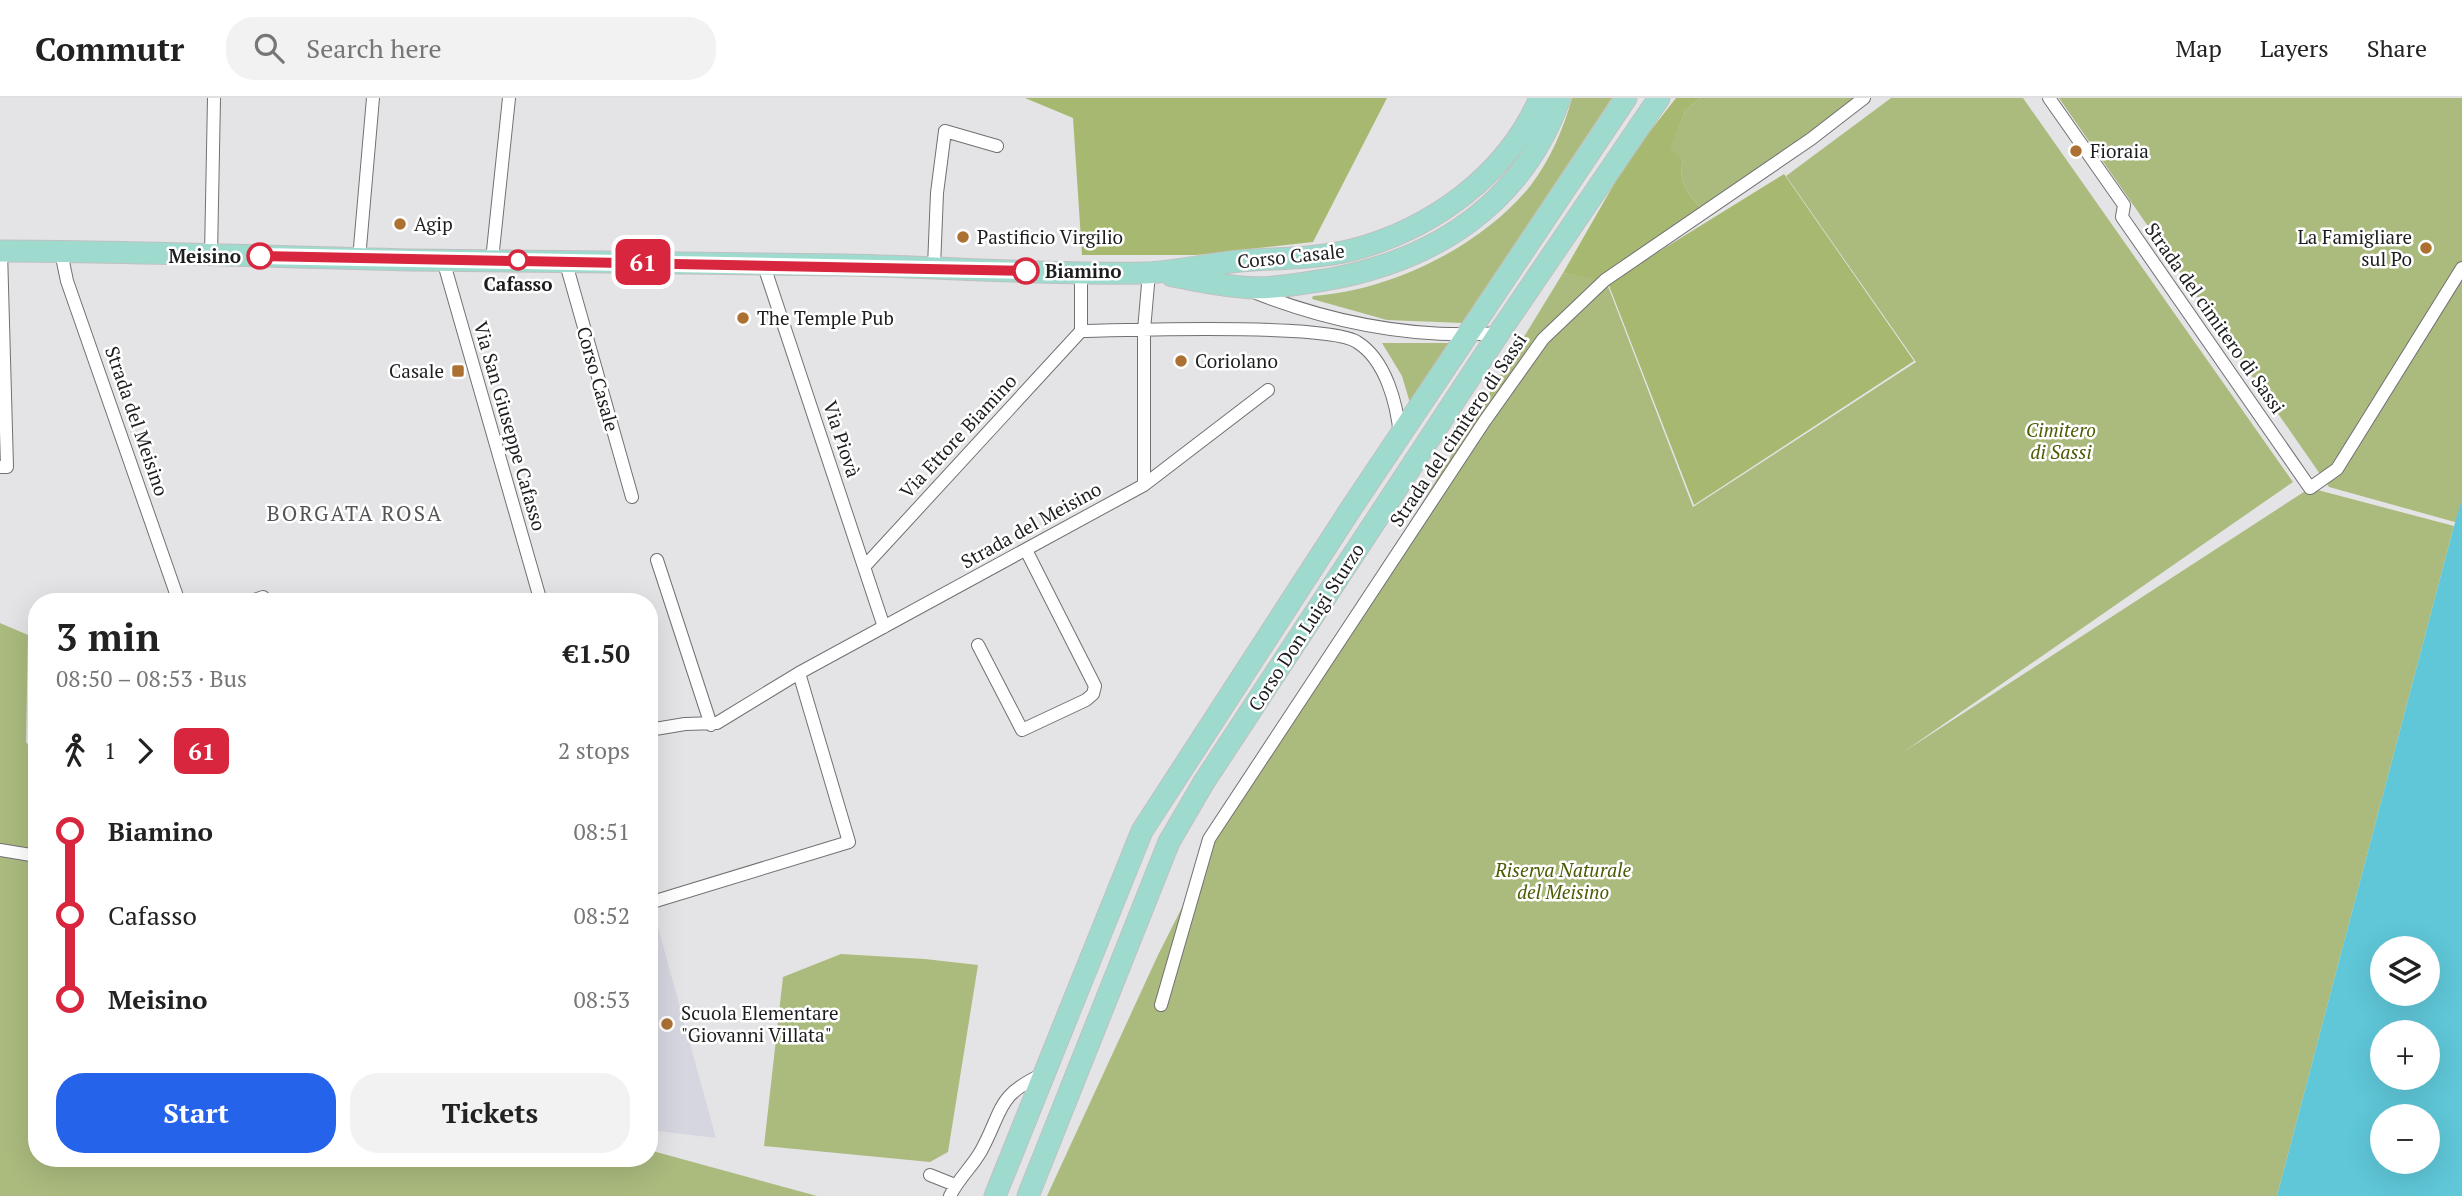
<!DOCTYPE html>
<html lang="en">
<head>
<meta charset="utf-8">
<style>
  body { margin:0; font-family:"PT Serif",serif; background:#f2f2f2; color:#222; height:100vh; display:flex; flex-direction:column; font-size:26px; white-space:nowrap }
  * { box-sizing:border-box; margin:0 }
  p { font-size:23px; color:#767676 }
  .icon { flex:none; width:38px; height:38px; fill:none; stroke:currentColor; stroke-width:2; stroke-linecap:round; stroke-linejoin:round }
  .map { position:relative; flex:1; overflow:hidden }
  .drawer { position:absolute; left:28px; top:495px; width:630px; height:574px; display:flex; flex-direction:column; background:#fff; border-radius:28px; box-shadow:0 7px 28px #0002 }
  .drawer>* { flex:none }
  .badge { padding:0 14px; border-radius:10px; font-size:24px; line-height:46px }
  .fabs { position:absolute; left:2370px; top:838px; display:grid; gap:14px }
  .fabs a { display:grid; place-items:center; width:70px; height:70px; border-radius:50%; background:#fff; box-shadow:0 7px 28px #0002; font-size:35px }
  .map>.badge { position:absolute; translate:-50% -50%; box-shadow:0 0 0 4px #fff }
  .legs { display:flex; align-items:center; gap:10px; height:77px; padding:0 28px; font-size:23px }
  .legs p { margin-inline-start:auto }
  .overview { display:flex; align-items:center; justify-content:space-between; height:119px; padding:0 28px }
  h1 { font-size:38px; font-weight:600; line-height:52px }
  .button { display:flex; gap:14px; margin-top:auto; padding:14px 28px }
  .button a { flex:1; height:80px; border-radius:28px; background:#2563eb; color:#fff; font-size:28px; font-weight:600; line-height:80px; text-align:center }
  .button a+a { background:#f2f2f2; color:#222 }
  ul { padding:0 28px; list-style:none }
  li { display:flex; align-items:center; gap:24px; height:84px; font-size:26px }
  li i { display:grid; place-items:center; width:10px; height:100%; margin:0 9px; background:currentColor }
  li i::after { content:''; width:18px; height:18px; margin:-9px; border:5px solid; border-radius:50%; background:#fff }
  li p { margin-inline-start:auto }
  li:first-child i { background:linear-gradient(#0000 50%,currentColor 0) }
  li:last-child i { background:linear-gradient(currentColor 50%,#0000 0) }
  header { display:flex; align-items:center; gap:42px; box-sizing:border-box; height:98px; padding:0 35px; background:#fff; border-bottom:2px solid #e0e0e0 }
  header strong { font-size:33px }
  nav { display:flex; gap:38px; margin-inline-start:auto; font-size:24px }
  .search { width:490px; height:63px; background:#f2f2f2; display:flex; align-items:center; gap:18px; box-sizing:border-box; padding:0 24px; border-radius:28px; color:#767676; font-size:26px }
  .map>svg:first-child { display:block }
  .built { fill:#d6d6e0 }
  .green { fill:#abbb7e }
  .forest { fill:#a7b970 }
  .water { fill:#5fc7d8; fill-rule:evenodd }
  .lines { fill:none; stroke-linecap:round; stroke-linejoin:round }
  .street-casing { stroke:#717174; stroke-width:14 }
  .primary-casing { stroke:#c0c0c0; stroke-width:23 }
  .street { stroke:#fff; stroke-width:12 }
  .primary { stroke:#9edbce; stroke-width:21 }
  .line-1-casing { stroke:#fff; stroke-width:16 }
  .line-1 { stroke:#d7263d; stroke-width:10 }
  .poi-dot { fill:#ac7132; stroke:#fff; stroke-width:2.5 }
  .stop-1-dot { fill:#fff; stroke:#d7263d; stroke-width:3.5 }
  .labels { text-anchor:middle; stroke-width:5; stroke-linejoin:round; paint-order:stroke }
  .poi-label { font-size:19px; fill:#1d1d1f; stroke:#fff; text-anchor:start }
  .stop-label { font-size:19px; font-weight:bold; fill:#1d1d1f; stroke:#fff; text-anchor:end }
  .street-label { font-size:19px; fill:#1d1d1f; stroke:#fff }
  .park-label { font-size:19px; font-style:italic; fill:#4c5b04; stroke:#fff }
  .neighbourhood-label { font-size:21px; letter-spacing:2px; fill:#545456; stroke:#fff }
</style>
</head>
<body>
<header>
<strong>Commutr</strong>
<div class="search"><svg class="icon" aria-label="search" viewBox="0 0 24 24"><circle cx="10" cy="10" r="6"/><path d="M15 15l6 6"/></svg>Search here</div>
<nav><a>Map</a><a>Layers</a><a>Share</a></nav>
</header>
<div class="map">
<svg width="2462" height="1098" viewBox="0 0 2462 1098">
  <rect width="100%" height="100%" fill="#e4e4e7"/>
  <!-- built -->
  <path class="built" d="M655,818L716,1040L649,1032V820Z"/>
  <!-- green -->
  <path class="green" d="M1572,0H1612L1462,225L1387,222L1312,201L1313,198C1390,193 1483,148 1531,87C1550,62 1564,30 1572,0Z
    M1700,0H1857L1702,112C1687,93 1678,86 1683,61L1669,52L1685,13Z
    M1891,0H2023L2293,384L1902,655L2310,390L2454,428L2277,1098H1047L1158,857L1218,738L1563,175L1606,183L1693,409L1916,264L1786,78Z
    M2059,0H2462V426L2329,389Z
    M1382,245H1450L1410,305L1402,278Z
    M0,525L28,537L26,644L37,658V1060H649V1052L817,1098H0Z
    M841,856L925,861L978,867L948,1054L930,1064L764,1048L783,879Z"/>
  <!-- forest -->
  <path class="forest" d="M1025,0H1387L1313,144L1196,157H1082L1073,20Z
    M1676,0H1700L1685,13L1670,51L1683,61C1678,86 1687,93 1702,112L1602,183L1563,175L1629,60Z
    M1784,76L1914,263L1694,407L1608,185Z"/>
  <!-- water -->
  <path class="water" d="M2462,401V1098H2277L2454,428ZM2382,850H2427V896H2382ZM2382,934H2427V980H2382ZM2382,1018H2427V1064H2382Z"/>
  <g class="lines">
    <defs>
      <path id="street" d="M2049,0L2124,107L2122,119L2310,390L2337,371L2462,170
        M61,154L67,183L179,504
        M211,157L214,0
        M359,161L373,0
        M443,162L541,504
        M492,162L509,0
        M565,162L632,399
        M763,165L884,529
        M934,169L937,95L945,33L997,48
        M1081,175V233
        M1256,195C1333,225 1416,241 1499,235
        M1081,233C1126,232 1329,225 1357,244C1386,262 1397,306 1400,338
        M0,369H7L1,153
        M1144,387V232L1149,175
        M657,462L711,627
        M864,469L1081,233
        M249,504L263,499L265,504
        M978,547L1022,632L1086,602L1093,596L1095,588L1026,452
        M649,632L685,626L717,625L799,575L1144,387L1268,292
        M0,752L37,758
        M649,805L849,744L799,575
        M1161,907L1209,741L1484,324L1543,241L1605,182L1811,41L1864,0
        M930,1077L955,1087
        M950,1098C958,1081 972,1069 981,1053C1004,1011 995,998 1045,975"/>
      <path id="primary" d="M0,153C137,153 274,159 411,162C556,164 701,164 846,167C945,169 1045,177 1144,175C1176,174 1208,166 1240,163C1278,160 1315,161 1352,152C1432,131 1507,77 1540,0
        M1172,178C1195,182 1218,187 1241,189C1268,192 1298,186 1325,182C1434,163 1522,107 1560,0
        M995,1098L1142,733L1352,409L1626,0
        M1028,1098L1169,744L1204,684L1499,235L1659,0"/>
    </defs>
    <!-- street casing -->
    <use href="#street" class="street-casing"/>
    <!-- primary casing -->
    <use href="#primary" class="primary-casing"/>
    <!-- street -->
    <use href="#street" class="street"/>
    <!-- primary -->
    <use href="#primary" class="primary"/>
  </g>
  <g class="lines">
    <defs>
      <path id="line-1" d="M260,158L1026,173"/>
    </defs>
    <!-- line-1 casing -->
    <use href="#line-1" class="line-1-casing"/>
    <!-- line-1 -->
    <use href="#line-1" class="line-1"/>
  </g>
  <!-- markers -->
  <g class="poi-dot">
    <circle cx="2076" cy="53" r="7"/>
    <circle cx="400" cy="126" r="7"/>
    <circle cx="963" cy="139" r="7"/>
    <circle cx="2426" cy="150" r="7"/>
    <circle cx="743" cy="220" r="7"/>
    <circle cx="1181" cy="263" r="7"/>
    <rect x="451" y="266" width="14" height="14" rx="3.5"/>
    <circle cx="667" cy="926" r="7"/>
  </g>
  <g class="stop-1-dot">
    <circle cx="260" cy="158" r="12"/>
    <circle cx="518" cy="162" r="9"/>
    <circle cx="1026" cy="173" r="12"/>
  </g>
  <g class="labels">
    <!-- poi labels -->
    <g class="poi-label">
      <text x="2090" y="60">Fioraia</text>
      <text x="414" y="133">Agip</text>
      <text x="977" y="146">Pastificio Virgilio</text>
      <text x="2412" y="146" text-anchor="end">La Famigliare<tspan x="2412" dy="22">sul Po</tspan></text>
      <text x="757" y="227">The Temple Pub</text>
      <text x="1195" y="270">Coriolano</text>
      <text x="444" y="280" text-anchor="end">Casale</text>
      <text x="681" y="922">Scuola Elementare<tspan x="681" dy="22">"Giovanni Villata"</tspan></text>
    </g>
    <!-- stop labels -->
    <g class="stop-label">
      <text x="241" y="165">Meisino</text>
      <text x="1045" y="180" text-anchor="start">Biamino</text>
      <text x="518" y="193" text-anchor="middle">Cafasso</text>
    </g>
    <!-- street labels -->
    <g class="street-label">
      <text transform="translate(1291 158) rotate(-6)" y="7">Corso Casale</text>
      <text transform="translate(2215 220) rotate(55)" y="7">Strada del cimitero di Sassi</text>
      <text transform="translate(598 281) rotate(74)" y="7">Corso Casale</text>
      <text transform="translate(137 323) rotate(71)" y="7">Strada del Meisino</text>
      <text transform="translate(510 328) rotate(74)" y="7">Via San Giuseppe Cafasso</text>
      <text transform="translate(1458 332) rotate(-56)" y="7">Strada del cimitero di Sassi</text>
      <text transform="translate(958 338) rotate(-47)" y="7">Via Ettore Biamino</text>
      <text transform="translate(842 341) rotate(72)" y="7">Via Piovà</text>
      <text transform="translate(1031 427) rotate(-29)" y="7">Strada del Meisino</text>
      <text transform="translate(1306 529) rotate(-57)" y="7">Corso Don Luigi Sturzo</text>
    </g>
    <!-- park labels -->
    <g class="park-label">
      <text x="2061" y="339">Cimitero<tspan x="2061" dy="22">di Sassi</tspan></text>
      <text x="1563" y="779">Riserva Naturale<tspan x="1563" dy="22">del Meisino</tspan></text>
    </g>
    <!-- neighbourhood labels -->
    <g class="neighbourhood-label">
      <text x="355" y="423">BORGATA ROSA</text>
    </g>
  </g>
</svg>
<div class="fabs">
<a><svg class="icon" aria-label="layers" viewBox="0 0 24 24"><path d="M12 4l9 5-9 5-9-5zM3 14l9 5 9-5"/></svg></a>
<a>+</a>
<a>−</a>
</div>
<b class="badge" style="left:643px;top:164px;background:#d7263d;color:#fff">61</b>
<section class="drawer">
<div class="overview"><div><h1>3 min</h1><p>08:50 – 08:53 · Bus</p></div><b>€1.50</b></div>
<div class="legs"><svg class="icon" aria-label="walk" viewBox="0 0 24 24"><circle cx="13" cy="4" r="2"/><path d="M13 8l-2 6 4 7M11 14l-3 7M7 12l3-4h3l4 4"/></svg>1<svg class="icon" aria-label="forward" viewBox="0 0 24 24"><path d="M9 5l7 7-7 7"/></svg><b class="badge" style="background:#d7263d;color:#fff">61</b><p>2 stops</p></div>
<ul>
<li><i style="color:#d7263d"></i><b>Biamino</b><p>08:51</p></li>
<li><i style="color:#d7263d"></i><span>Cafasso</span><p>08:52</p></li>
<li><i style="color:#d7263d"></i><b>Meisino</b><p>08:53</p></li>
</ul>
<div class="button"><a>Start</a><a>Tickets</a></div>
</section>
</div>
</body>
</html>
